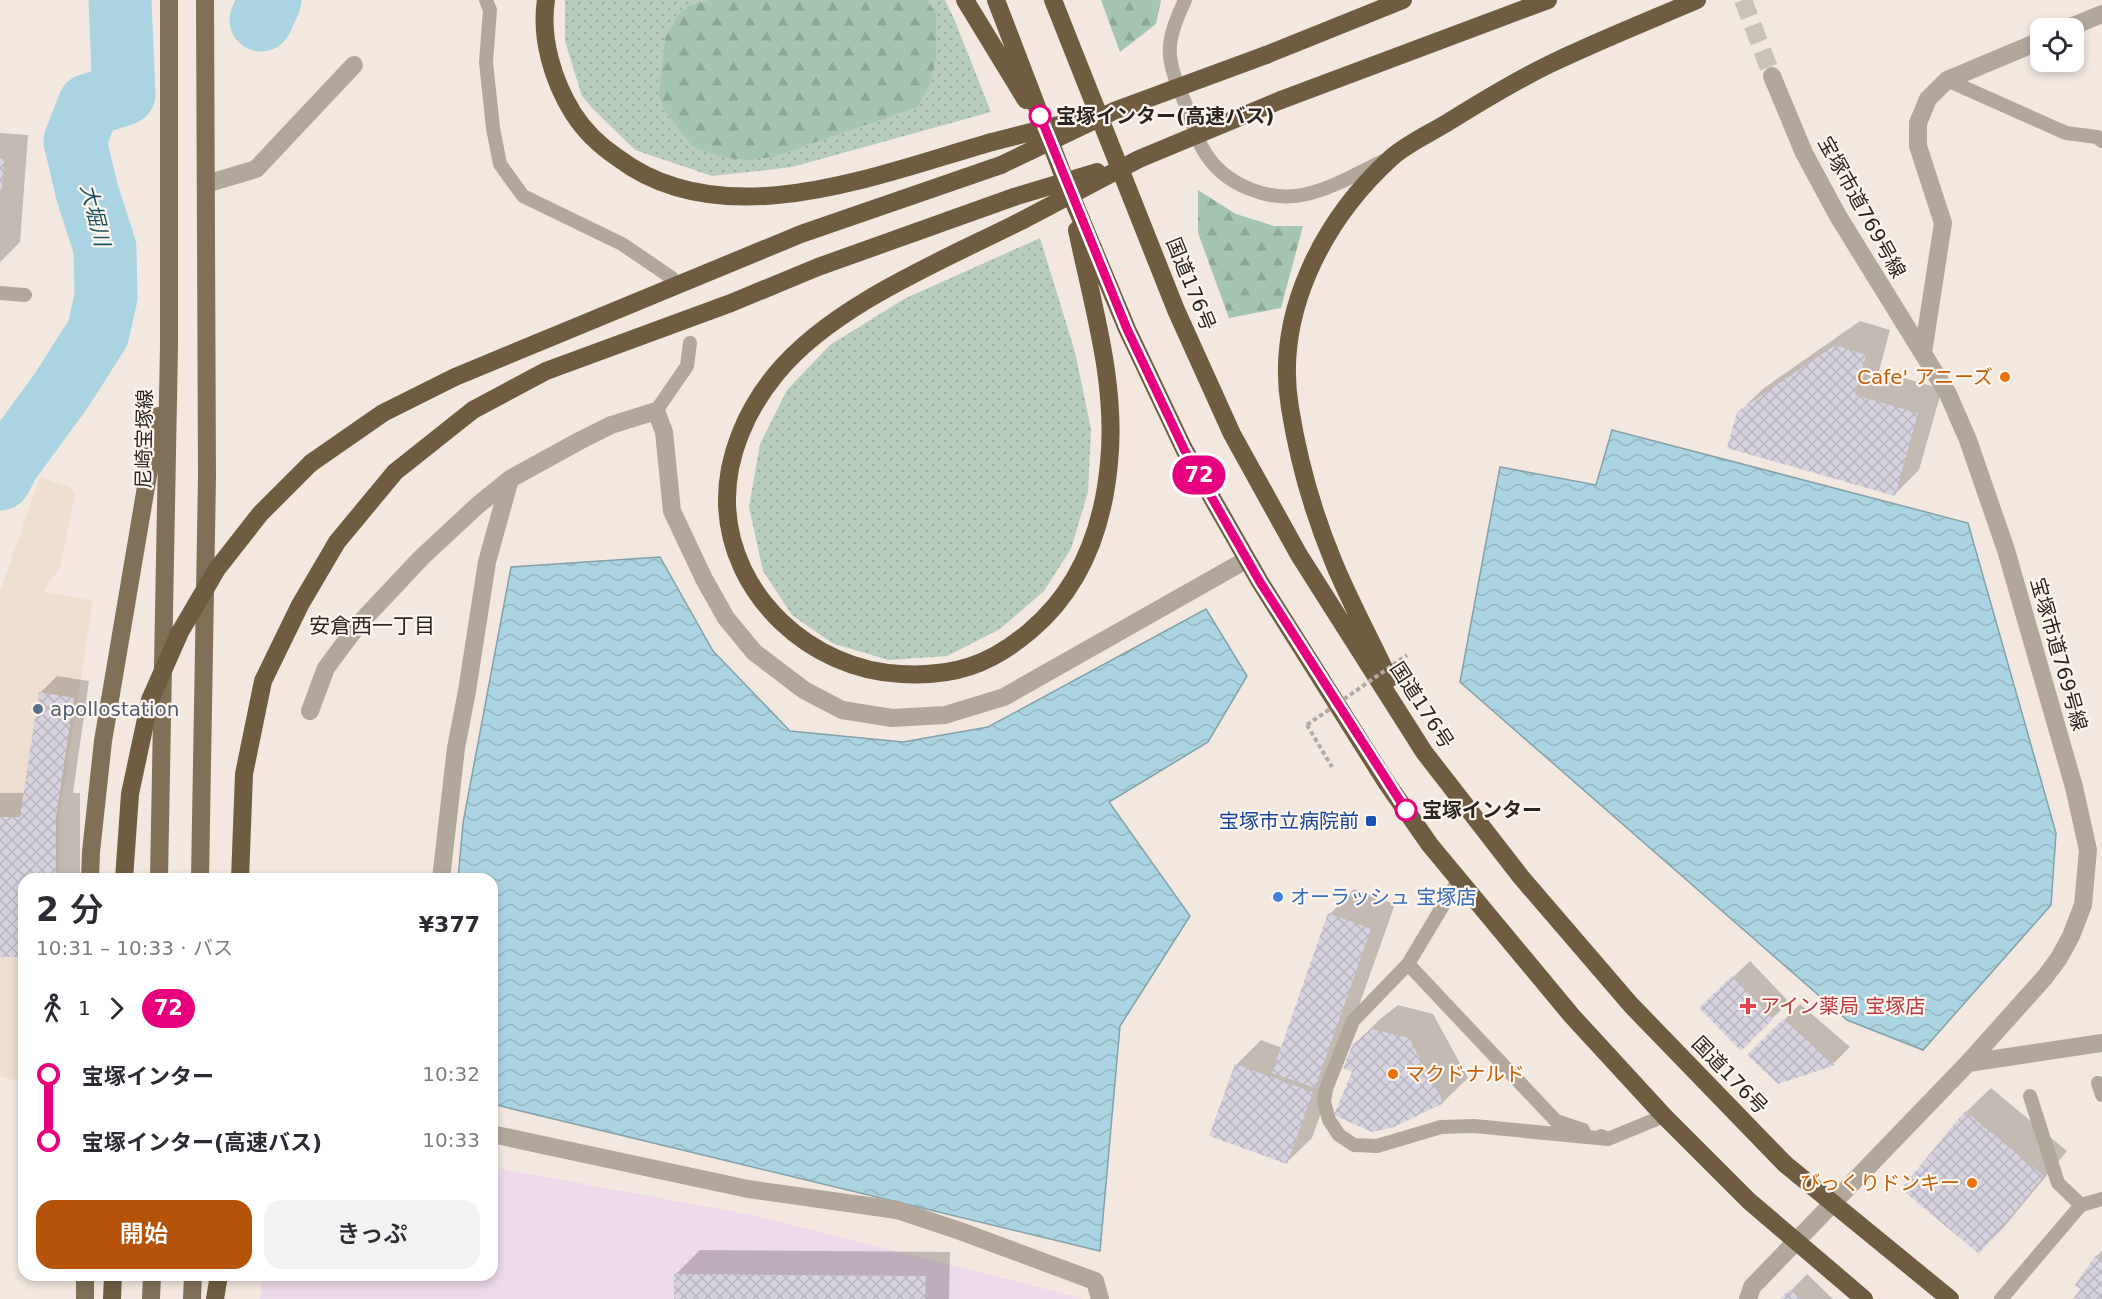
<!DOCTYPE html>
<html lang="ja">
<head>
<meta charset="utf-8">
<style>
  body { margin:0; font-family:"DejaVu Sans","Noto Sans JP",sans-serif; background:#f2f2f3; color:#2b2b33; height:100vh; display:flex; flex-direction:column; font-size:22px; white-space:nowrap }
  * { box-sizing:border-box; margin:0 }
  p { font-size:20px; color:#7c7c81 }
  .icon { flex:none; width:33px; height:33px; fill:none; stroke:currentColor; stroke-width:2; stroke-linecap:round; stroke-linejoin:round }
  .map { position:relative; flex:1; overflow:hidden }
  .side { position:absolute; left:18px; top:873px; width:480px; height:408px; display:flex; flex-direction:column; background:#fff; border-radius:18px; box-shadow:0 3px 9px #0003 }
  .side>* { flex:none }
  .badge { padding:0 12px; border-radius:20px; font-size:21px; line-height:39px }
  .buttons { position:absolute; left:2030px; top:18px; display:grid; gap:12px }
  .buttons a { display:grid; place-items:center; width:54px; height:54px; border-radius:12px; background:#fff; box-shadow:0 3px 9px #0003; font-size:30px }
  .map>.badge { position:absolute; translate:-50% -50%; box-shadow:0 0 0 3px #fff }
  .legs { display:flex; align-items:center; gap:9px; height:66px; padding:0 18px; font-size:20px }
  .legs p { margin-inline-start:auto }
  .summary { display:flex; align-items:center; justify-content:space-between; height:102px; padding:0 18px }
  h1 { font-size:33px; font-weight:600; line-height:45px }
  .primary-button { display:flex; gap:12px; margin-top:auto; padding:12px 18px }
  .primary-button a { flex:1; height:69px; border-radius:18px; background:#b45309; color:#fff; font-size:24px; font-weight:600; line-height:69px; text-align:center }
  .primary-button a+a { background:#f2f2f3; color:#2b2b33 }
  ul { padding:0 18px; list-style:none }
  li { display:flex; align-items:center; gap:21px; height:66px; font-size:22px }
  li i { display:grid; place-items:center; width:9px; height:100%; margin:0 8px; background:currentColor }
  li i::after { content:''; width:15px; height:15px; margin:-8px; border:4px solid; border-radius:50%; background:#fff }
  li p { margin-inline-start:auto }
  li:first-child i { background:linear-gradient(#0000 50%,currentColor 0) }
  li:last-child i { background:linear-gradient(currentColor 50%,#0000 0) }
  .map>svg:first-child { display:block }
  .built { fill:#eedecf }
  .industrial { fill:#edd9e9 }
  .grass { fill:url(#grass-dots) }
  .forest { fill:url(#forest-firs) }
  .water { fill:url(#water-waves); stroke:#84a0a8; stroke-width:1.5 }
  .shadow { fill:#0003 }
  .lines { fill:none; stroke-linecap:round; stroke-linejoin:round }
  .river { stroke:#abd4e2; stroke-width:63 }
  .building { fill:url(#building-cross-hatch) }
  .street-tunnel { stroke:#cac1b9; stroke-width:18; stroke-dasharray:18 9; stroke-linecap:butt }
  .path { stroke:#b2aaa3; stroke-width:4; stroke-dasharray:4.5 3; stroke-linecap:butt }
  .lane { stroke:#b1a79a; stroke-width:14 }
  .street { stroke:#b1a79a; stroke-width:18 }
  .primary { stroke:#807058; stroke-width:18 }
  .highway { stroke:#6f5c41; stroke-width:18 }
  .path-bridge { stroke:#b2aaa3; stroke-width:4; stroke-dasharray:4.5 3; stroke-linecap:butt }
  .highway-bridge { stroke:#6f5c41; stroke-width:18 }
  .line-1-casing { stroke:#fff; stroke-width:14 }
  .line-1 { stroke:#e6007e; stroke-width:9 }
  .stop-1-dot { fill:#fff; stroke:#e6007e; stroke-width:3 }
  .food-dot { fill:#e8710a; stroke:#fef6ee; stroke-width:2 }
  .service-dot { fill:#5c6f8a; stroke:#fef6ee; stroke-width:2 }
  .transit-dot { fill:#1a4fb4; stroke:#fef6ee; stroke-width:2 }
  .shop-dot { fill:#3f7fe0; stroke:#fef6ee; stroke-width:2 }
  .health-dot { fill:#e0444e; stroke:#fef6ee; stroke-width:2 }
  .labels { text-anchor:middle; stroke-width:4.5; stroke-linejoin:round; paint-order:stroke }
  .stop-label { font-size:20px; font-weight:bold; fill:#292522; stroke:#fef6ee; text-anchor:start }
  .street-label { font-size:20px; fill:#292522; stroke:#fef6ee }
  .food-label { font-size:20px; fill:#c56008; stroke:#fef6ee; text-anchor:end }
  .service-label { font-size:20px; fill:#4e5e75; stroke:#fef6ee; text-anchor:start }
  .transit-label { font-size:20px; fill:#164399; stroke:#fef6ee; text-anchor:end }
  .shop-label { font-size:20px; fill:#366cbe; stroke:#fef6ee; text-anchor:start }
  .health-label { font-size:20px; fill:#be3a42; stroke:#fef6ee; text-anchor:start }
  .water-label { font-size:21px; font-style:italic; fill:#1d5363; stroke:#fef6ee }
  .neighbourhood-label { font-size:21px; fill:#292522; stroke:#fef6ee }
</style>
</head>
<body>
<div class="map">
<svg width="2102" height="1299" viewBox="0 0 2102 1299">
  <defs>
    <pattern id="grass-dots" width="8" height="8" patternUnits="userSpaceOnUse" patternTransform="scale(1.5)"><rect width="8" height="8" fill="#b7ccbd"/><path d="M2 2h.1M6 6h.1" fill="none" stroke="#9dafa2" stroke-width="1.8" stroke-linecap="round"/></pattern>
    <pattern id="forest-firs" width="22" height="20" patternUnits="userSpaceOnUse" patternTransform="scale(1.5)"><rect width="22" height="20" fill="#a4c5af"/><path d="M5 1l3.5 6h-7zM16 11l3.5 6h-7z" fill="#8da996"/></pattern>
    <pattern id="water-waves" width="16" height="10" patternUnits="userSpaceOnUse" patternTransform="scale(1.5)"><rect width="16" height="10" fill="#abd4e2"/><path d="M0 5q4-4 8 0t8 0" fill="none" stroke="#93b6c2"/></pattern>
    <pattern id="building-cross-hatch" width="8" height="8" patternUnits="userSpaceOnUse" patternTransform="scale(1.5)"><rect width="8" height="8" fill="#d6d3df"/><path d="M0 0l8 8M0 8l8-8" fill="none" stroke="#b8b5bf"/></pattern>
  </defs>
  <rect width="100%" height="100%" fill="#f2e8df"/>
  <!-- built -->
  <path class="built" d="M40,477L71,487L75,495L60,567L43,591L93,601L59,817V879H24V1083L0,1076V592Z"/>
  <!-- industrial -->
  <path class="industrial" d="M492,1167L752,1215L1085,1299H260L263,1275H492Z"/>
  <!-- grass -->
  <path class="grass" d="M565,0H708L689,5L678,14L665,38L658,95L664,110L693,146L936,13L927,0H945L955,21L991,112L792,167L712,176L635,150L592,108L582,96L565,41Z
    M1040,238L1075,352L1091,429L1088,492L1071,549L1044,591L1000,629L947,656L888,660L832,643L792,615L763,571L749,507L760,444L787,390L830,345L904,299Z"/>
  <!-- forest -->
  <path class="forest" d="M708,0H927L936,13V58L930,84L917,107L773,157L747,160L721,157L692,146L664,110L658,95L665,38L678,14L689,5Z
    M1101,0H1161L1156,24L1120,52Z
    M1198,190L1236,214L1274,226H1303L1281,308L1229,318L1198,233Z"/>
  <!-- water -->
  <path class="water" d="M1612,430L1968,523L2056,833L2051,905L1923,1050L1847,1020L1460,682L1500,467L1596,485Z
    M660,557L713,651L790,731L903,742L988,727L1206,609L1247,676L1208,742L1109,802L1190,916L1120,1026L1100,1251L492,1104V879H458L463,823L511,567Z"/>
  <!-- shadow -->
  <path class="shadow" d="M0,133L28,135L20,242L0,262Z
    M1860,321L1890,330L1879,371L1942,389L1919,470L1895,494L1738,413L1764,388Z
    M57,676L89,681L73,793H80V879H24V955H0V793H25L40,693Z
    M1354,889L1395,904L1312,1138L1287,1162L1236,1065L1261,1040L1282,1048L1330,914Z
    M1750,961L1789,1002L1741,1049L1701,1008Z
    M1800,1004L1850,1047L1834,1063L1778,1082L1749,1055Z
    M1398,1005L1433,1014L1468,1078L1443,1102L1353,1071L1354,1045L1379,1020Z
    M1991,1088L2067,1151L2004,1227L1979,1252L1966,1112Z
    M700,1250L950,1252L949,1299H675V1275Z
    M2102,1251V1299H2075L2082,1289L2097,1256Z
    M1807,1274L1833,1299H1783Z"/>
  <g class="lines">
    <!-- river -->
    <path class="river" d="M261,20L270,0
      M0,479L9,462L61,391L98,333L106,297L105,248L87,192L75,141L89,105L124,94L120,0"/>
  </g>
  <!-- building -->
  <path class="building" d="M0,159H4L2,189H0Z
    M1835,345L1866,355L1855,395L1918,413L1895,496L1727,448L1737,412Z
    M39,692L74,698L56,817V879H24V957H0V817H20Z
    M1328,913L1371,929L1315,1088L1272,1073Z
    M1732,976L1773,1019L1741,1051L1699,1008Z
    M1783,1019L1835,1065L1778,1084L1747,1055Z
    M1372,1029L1409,1038L1444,1103L1394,1127L1372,1132L1334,1115L1352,1072L1343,1068L1353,1044Z
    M1235,1064L1313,1092L1287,1164L1209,1136Z
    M1965,1111L2044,1176L1979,1254L1901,1189Z
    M2096,1255L2102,1259V1299H2073L2080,1289L2075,1285Z
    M674,1274L926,1276L925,1299H674Z
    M1790,1289L1800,1299H1780Z"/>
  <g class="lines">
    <!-- street-tunnel -->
    <path class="street-tunnel" d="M1743,0L1772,76"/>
    <!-- path -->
    <path class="path" d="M1307,725L1332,767"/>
    <!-- lane -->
    <path class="lane" d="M486,0L490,10L486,62L493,128L500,164L523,196L622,244L672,278
      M1185,0C1162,50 1167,59 1187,108C1192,122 1196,138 1204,151C1224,185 1269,203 1307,194C1333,188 1358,173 1383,161
      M1947,80L2066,133L2097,137L2102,141
      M0,293L25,295
      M656,411L687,366L690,343
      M1459,879L1408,964L1556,1121L1583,1130
      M1408,964L1353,1021L1326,1089L1324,1102L1329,1120L1339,1135L1354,1145L1377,1146L1441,1127L1474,1126L1608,1139
      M2098,1083L2102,1095
      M2030,1096L2058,1183L2081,1205
      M1601,1136L1608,1139L1664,1116
      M2001,1299L2081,1205L2102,1199"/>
    <!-- street -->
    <path class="street" d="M2068,28L2102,14
      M206,184L256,169L354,65
      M1923,353L1943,223L1918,146V123L1928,99L1947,80L2040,41
      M310,711L326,668L358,625L421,558L478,505L510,479L581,440L611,425L656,411L664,432L672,511L704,579L726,618L754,652L804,690L842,710L892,718L945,715L1004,697L1246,560
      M441,879L456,748L467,691L487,562L510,479
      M1968,1063L2102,1043
      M492,1134L748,1189L897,1210L960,1231L1095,1281L1100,1299
      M1748,1299L1752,1287L1968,1063L2045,977L2059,958L2071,936L2083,905L2088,850L2074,787L2006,550L1968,440L1948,394L1838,216L1804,153L1772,76"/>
    <!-- primary -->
    <path class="primary" d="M90,879L91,852L103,741L158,416
      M159,879L169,346V0
      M200,879L207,477L205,0
      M85,1299V1275
      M151,1299L152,1275
      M192,1299L193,1275"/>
    <!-- highway -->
    <path class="highway" d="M546,0C540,38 553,81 573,113C585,132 600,146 618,158C724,238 879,174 992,142
      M965,0L1026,100
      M996,0L1068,188L1127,329L1184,449L1260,582L1386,782L1430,845L1572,1016L1664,1116L1749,1201L1864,1299
      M1053,0L1176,310L1232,434L1299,555L1424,752L1521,877L1631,1005L1785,1164L1950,1299
      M1266,55L1403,0
      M1281,100L1548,0
      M1023,220C944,260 832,305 776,374C747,409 726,456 727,503C729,595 811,670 901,674C953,677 990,665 1030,631C1081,588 1103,529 1109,463C1117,384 1093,307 1077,230
      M311,463L383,413L455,377L801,234L1001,165
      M1389,679C1371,640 1350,602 1334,563C1314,515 1298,458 1290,408C1274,314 1323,220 1391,158C1408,143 1431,133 1450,121C1482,101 1515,81 1550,64C1598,41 1648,21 1697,0
      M240,879L244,774L263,681L300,605L337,542L395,472L473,410L546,371L731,303L818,267L1014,197
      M112,1299L113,1275
      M215,1299L219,1275"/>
    <!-- path-bridge -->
    <path class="path-bridge" d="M1307,725L1407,655"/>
    <!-- highway-bridge -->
    <path class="highway-bridge" d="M992,142L1074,121
      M1001,165L1114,111L1266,55
      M1014,197L1097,172
      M1023,220L1139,159L1281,100
      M124,879L130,794L150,700L180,632L217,569L260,514L311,463"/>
  </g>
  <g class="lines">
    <defs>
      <path id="line-1" d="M1040,116L1127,329L1184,449L1260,582L1406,810"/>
    </defs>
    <!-- line-1 casing -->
    <use href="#line-1" class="line-1-casing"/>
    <!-- line-1 -->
    <use href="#line-1" class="line-1"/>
  </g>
  <!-- markers -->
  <g class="stop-1-dot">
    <circle cx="1040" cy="116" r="10"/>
    <circle cx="1406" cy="810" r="10"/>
  </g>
  <g class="food-dot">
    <circle cx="2005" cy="377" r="6"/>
    <circle cx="1393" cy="1074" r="6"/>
    <circle cx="1972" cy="1183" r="6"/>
  </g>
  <circle class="service-dot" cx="38" cy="709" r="6"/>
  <rect class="transit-dot" x="1365" y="815" width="12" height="12" rx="3"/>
  <circle class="shop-dot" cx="1278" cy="897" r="6"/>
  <path class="health-dot" d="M1745 997h6v6h6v6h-6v6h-6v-6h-6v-6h6z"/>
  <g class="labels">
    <!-- stop labels -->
    <g class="stop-label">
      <text x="1056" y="123">宝塚インター(高速バス)</text>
      <text x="1422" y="817">宝塚インター</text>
    </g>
    <!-- street labels -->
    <g class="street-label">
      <text transform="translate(1862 207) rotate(61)" y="7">宝塚市道769号線</text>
      <text transform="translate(1191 284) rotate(68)" y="7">国道176号</text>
      <text transform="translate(144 439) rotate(-89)" y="7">尼崎宝塚線</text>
      <text transform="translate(2059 654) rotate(74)" y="7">宝塚市道769号線</text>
      <text transform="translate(1422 705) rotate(57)" y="7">国道176号</text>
      <text transform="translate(1730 1075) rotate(46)" y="7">国道176号</text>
    </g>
    <!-- food labels -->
    <g class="food-label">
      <text x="1993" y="384">Cafe' アニーズ</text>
      <text x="1405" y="1081" text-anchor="start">マクドナルド</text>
      <text x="1960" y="1190">びっくりドンキー</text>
    </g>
    <!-- service labels -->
    <g class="service-label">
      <text x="50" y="716">apollostation</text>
    </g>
    <!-- transit labels -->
    <g class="transit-label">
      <text x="1359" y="828">宝塚市立病院前</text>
    </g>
    <!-- shop labels -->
    <g class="shop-label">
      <text x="1290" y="904">オーラッシュ 宝塚店</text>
    </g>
    <!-- health labels -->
    <g class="health-label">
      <text x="1760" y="1013">アイン薬局 宝塚店</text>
    </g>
    <!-- water labels -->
    <g class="water-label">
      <text transform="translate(95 215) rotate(76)" y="7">大堀川</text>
    </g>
    <!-- neighbourhood labels -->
    <g class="neighbourhood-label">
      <text x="372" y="633">安倉西一丁目</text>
    </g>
  </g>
</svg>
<div class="buttons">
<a><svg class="icon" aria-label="locate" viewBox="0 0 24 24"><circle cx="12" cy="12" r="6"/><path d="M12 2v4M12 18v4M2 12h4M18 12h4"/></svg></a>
</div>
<b class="badge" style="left:1199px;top:475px;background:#e6007e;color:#fff">72</b>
<section class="side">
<div class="summary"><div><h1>2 分</h1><p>10:31 – 10:33 · バス</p></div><b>¥377</b></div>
<div class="legs"><svg class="icon" aria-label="walk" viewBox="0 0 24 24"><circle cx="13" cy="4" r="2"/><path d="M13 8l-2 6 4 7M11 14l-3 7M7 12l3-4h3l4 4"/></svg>1<svg class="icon" aria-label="forward" viewBox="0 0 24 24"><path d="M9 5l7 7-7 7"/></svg><b class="badge" style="background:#e6007e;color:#fff">72</b></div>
<ul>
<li><i style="color:#e6007e"></i><b>宝塚インター</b><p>10:32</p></li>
<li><i style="color:#e6007e"></i><b>宝塚インター(高速バス)</b><p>10:33</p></li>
</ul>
<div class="primary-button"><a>開始</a><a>きっぷ</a></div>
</section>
</div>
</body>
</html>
